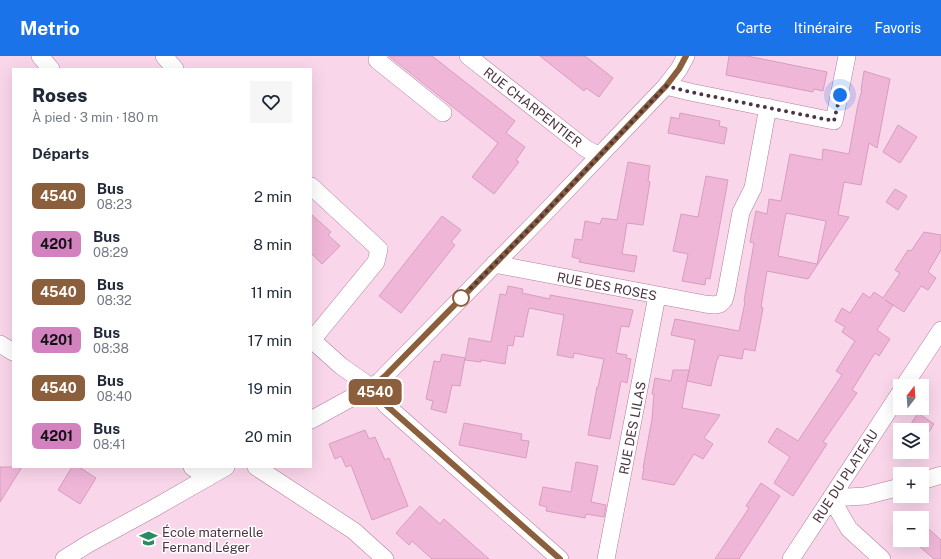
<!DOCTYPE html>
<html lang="fr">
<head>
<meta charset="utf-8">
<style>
  body { margin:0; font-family:"Public Sans",sans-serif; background:#f6f6f7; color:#1f2937; height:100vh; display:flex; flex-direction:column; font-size:15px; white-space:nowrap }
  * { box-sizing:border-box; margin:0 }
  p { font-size:13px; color:#747a83 }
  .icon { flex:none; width:22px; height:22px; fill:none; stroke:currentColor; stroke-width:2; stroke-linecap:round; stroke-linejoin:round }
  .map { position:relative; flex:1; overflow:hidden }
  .details { position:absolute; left:12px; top:12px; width:300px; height:400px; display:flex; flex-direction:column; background:#fff; border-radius:0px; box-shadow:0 4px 16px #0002 }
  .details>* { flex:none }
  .badge { padding:0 8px; border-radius:6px; font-size:14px; line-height:26px }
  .needle { width:26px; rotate:17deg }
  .controls { position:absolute; left:893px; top:323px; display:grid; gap:8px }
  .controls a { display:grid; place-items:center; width:36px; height:36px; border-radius:0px; background:#fff; box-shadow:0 4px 16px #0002; font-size:20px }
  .you { position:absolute; width:20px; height:20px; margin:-10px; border:3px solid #fff; border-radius:50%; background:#1a73e8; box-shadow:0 0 0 6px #1a73e833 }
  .map>.badge { position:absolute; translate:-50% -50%; box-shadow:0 0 0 2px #fff }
  h2 { padding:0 20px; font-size:15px; line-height:36px }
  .round { display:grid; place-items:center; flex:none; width:42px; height:42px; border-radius:0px; background:#f6f6f7 }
  .headline { display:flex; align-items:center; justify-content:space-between; height:68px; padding:0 20px }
  h1 { font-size:19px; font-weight:800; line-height:30px }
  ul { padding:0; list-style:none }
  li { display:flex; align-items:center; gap:12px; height:48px; padding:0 20px }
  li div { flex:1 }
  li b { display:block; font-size:15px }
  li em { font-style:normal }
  li .badge { min-width:44px; font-weight:700; text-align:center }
  header { display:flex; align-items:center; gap:24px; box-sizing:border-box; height:56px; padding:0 20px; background:#1a73e8; color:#fff }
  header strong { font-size:19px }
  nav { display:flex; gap:22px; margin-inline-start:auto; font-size:14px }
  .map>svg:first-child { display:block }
  .building { fill:#f0b6d8; stroke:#d69dbf; fill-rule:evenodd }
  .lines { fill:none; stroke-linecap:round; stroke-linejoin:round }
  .minor-casing { stroke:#b37d9d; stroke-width:18 }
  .minor { stroke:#fff; stroke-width:17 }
  .line-casing { stroke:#fff; stroke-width:9 }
  .line { stroke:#8b5e3c; stroke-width:6 }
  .walk { stroke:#4c3442; stroke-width:4; stroke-dasharray:0 7.2 }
  .stop-dot { fill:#fff; stroke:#8b5e3c; stroke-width:2 }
  .labels { text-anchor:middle; stroke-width:3; stroke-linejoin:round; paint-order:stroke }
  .street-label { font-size:13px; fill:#4c3442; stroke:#fff }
  .poi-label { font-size:13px; fill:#4c3442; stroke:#fff; text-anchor:start }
</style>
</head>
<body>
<header>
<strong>Metrio</strong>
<nav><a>Carte</a><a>Itinéraire</a><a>Favoris</a></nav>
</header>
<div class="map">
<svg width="941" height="503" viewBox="0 0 941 503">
  <rect width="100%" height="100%" fill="#fad6eb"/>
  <!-- building -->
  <path class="building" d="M389,0H432L515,65L506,77L525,91L516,104L519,106L494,138L472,121L498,87Z
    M540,0H585L613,22L599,41L586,32L584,35Z
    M729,0H747L827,16L823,35L814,33L813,36L726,19Z
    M864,15L890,23L877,92L869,87L861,129L844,126L838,159L849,161L808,223L767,215L761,251L763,252L755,295L744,293L742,303L719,299L718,303H717L711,330L687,325L695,284L671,279L675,263L739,275L745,246L744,245L754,187L750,186L756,155L767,158L769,143L781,145L790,98L822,104L823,93L849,98L858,48L862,34H861ZM786,157L826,165L817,208L778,200Z
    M680,57L720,65L719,70L727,72L724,88L668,77L671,61L679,63Z
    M898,69L917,81L900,107L883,96Z
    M628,106L650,110L648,125L650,126L643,169L627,167L622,198L637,200L634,216L579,206L580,203L572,201L575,183L582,184L585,165L600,168L602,162L617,164Z
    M706,120L728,124L710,223L706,222L705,229L682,225L688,198L673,195L681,158L698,161Z
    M895,133L907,140L898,154L886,146Z
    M311,158L331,176L328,179L340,190L322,208L311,197Z
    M442,160L461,174L451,186L455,189L401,257L379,240Z
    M924,176L941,179V194L928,216L936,222L928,234L921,230L904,256L885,244L893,249L877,274L890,283L879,300L875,297L852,334L857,337L823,386L827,388L793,440L774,427L790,401L768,386L777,372L798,385L842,319L836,315L855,285L842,276L845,271L835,265L842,252L850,257L863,237L870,242L874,236L883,242L900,217L895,214L908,194L911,195Z
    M508,230L523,233L522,237L550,243V239L633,254L629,271L621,270L616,297L627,299L626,302L631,303L627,327L621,325L610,383L588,379L597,331H598L604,303L574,297L573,302L557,299L564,259L529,252L523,281L515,280L513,290L508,289L505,308L481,304V306L465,304L469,282L491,286L500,238L506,239Z
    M442,298L465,302L460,330L452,329L446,357L431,353L433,345L426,343L434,305L440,306Z
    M673,314H689L682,352L720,359L704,382L713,388L703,403L694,398L674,429L642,423L644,412H643L652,363L654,338H652L655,322L671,325Z
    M918,357L934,368L922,387V374H907Z
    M464,367L522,378L521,384L529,385L526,402L459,389Z
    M365,374L369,383L375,381L385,404L389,402L408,450L372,464L351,409L346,411L341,400L335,403L329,388Z
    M902,396H916L912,403Z
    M576,406L598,410L591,446L606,449L604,461L586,458L585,462L546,455L547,451L539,449L543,431L571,436Z
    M0,411H22L0,446Z
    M72,411H79L96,422L80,448L58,434Z
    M761,427L780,440L739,503H715L749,452L746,450Z
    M420,450L440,468L444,463L489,503H432L412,485L409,489L396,477Z
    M922,467L941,484V503H934L912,484H922Z"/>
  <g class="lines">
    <defs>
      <path id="minor" d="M40,0L51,13
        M164,0L175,13
        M379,0L377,4L443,57
        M468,0L585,92L599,100
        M666,30L690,36L834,65L847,0
        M311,130L379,193L376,206L312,284
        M494,208L705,248L714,249L720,248L724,244L726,237L741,156L753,132L768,51
        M311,283L341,310L371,331L387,350L560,503
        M0,288L13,296
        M904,330L941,274
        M311,364L371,331L380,325L538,164L666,30L679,13L686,0
        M192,411L208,422
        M256,411L354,475L385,503
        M922,425L941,419
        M64,503L88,488L156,451L226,411
        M606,503L657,240
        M791,503L900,337
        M882,503L849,473L831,442L865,440L900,431"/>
    </defs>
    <!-- minor casing -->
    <use href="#minor" class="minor-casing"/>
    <!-- minor -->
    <use href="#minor" class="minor"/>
  </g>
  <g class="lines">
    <defs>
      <path id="line" d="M560,503L387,350L371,331L385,320L538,164L666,30L679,13L686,0"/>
    </defs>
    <!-- line casing -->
    <use href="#line" class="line-casing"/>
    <!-- line -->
    <use href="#line" class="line"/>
    <!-- walk -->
    <path class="walk" d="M461,242L538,164L666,30L690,36L834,65L840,39"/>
  </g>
  <!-- icons -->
  <defs>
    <symbol id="school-bare" viewBox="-9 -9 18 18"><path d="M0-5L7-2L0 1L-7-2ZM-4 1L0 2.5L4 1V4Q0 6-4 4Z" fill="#298b64" stroke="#fff" stroke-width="2.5" paint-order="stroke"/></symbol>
  </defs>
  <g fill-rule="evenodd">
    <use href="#school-bare" x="136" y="470" width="25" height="25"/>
  </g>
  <!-- markers -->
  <circle class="stop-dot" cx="461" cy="242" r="8"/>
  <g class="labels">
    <!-- street labels -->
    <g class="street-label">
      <text transform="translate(533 51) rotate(38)" y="5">RUE CHARPENTIER</text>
      <text transform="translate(607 230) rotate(11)" y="5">RUE DES ROSES</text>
      <text transform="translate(632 372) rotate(-79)" y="5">RUE DES LILAS</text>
      <text transform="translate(845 420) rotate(-57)" y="5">RUE DU PLATEAU</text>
    </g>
    <!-- poi labels -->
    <g class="poi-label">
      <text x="162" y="481">École maternelle<tspan x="162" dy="15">Fernand Léger</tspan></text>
    </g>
  </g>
</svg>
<div class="controls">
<a><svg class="needle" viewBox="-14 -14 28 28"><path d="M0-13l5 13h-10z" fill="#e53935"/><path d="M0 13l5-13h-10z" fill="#747a83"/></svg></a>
<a><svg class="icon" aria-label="layers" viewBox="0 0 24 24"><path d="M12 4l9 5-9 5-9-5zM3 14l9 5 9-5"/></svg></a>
<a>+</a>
<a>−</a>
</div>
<div class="you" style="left:840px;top:39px"></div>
<b class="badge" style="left:375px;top:336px;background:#8b5e3c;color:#fff">4540</b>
<section class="details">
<div class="headline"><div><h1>Roses</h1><p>À pied · 3 min · 180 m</p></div><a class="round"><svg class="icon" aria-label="heart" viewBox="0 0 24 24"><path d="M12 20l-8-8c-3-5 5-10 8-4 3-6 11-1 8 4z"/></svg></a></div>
<h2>Départs</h2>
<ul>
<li><span class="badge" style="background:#8b5e3c;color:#fff">4540</span><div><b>Bus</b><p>08:23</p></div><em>2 min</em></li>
<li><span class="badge" style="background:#d282be;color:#111">4201</span><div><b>Bus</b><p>08:29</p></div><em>8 min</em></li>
<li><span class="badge" style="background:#8b5e3c;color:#fff">4540</span><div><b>Bus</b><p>08:32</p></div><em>11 min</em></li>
<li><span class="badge" style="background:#d282be;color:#111">4201</span><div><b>Bus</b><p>08:38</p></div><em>17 min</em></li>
<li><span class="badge" style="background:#8b5e3c;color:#fff">4540</span><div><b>Bus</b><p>08:40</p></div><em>19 min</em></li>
<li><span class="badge" style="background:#d282be;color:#111">4201</span><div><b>Bus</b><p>08:41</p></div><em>20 min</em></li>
</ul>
</section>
</div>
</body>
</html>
